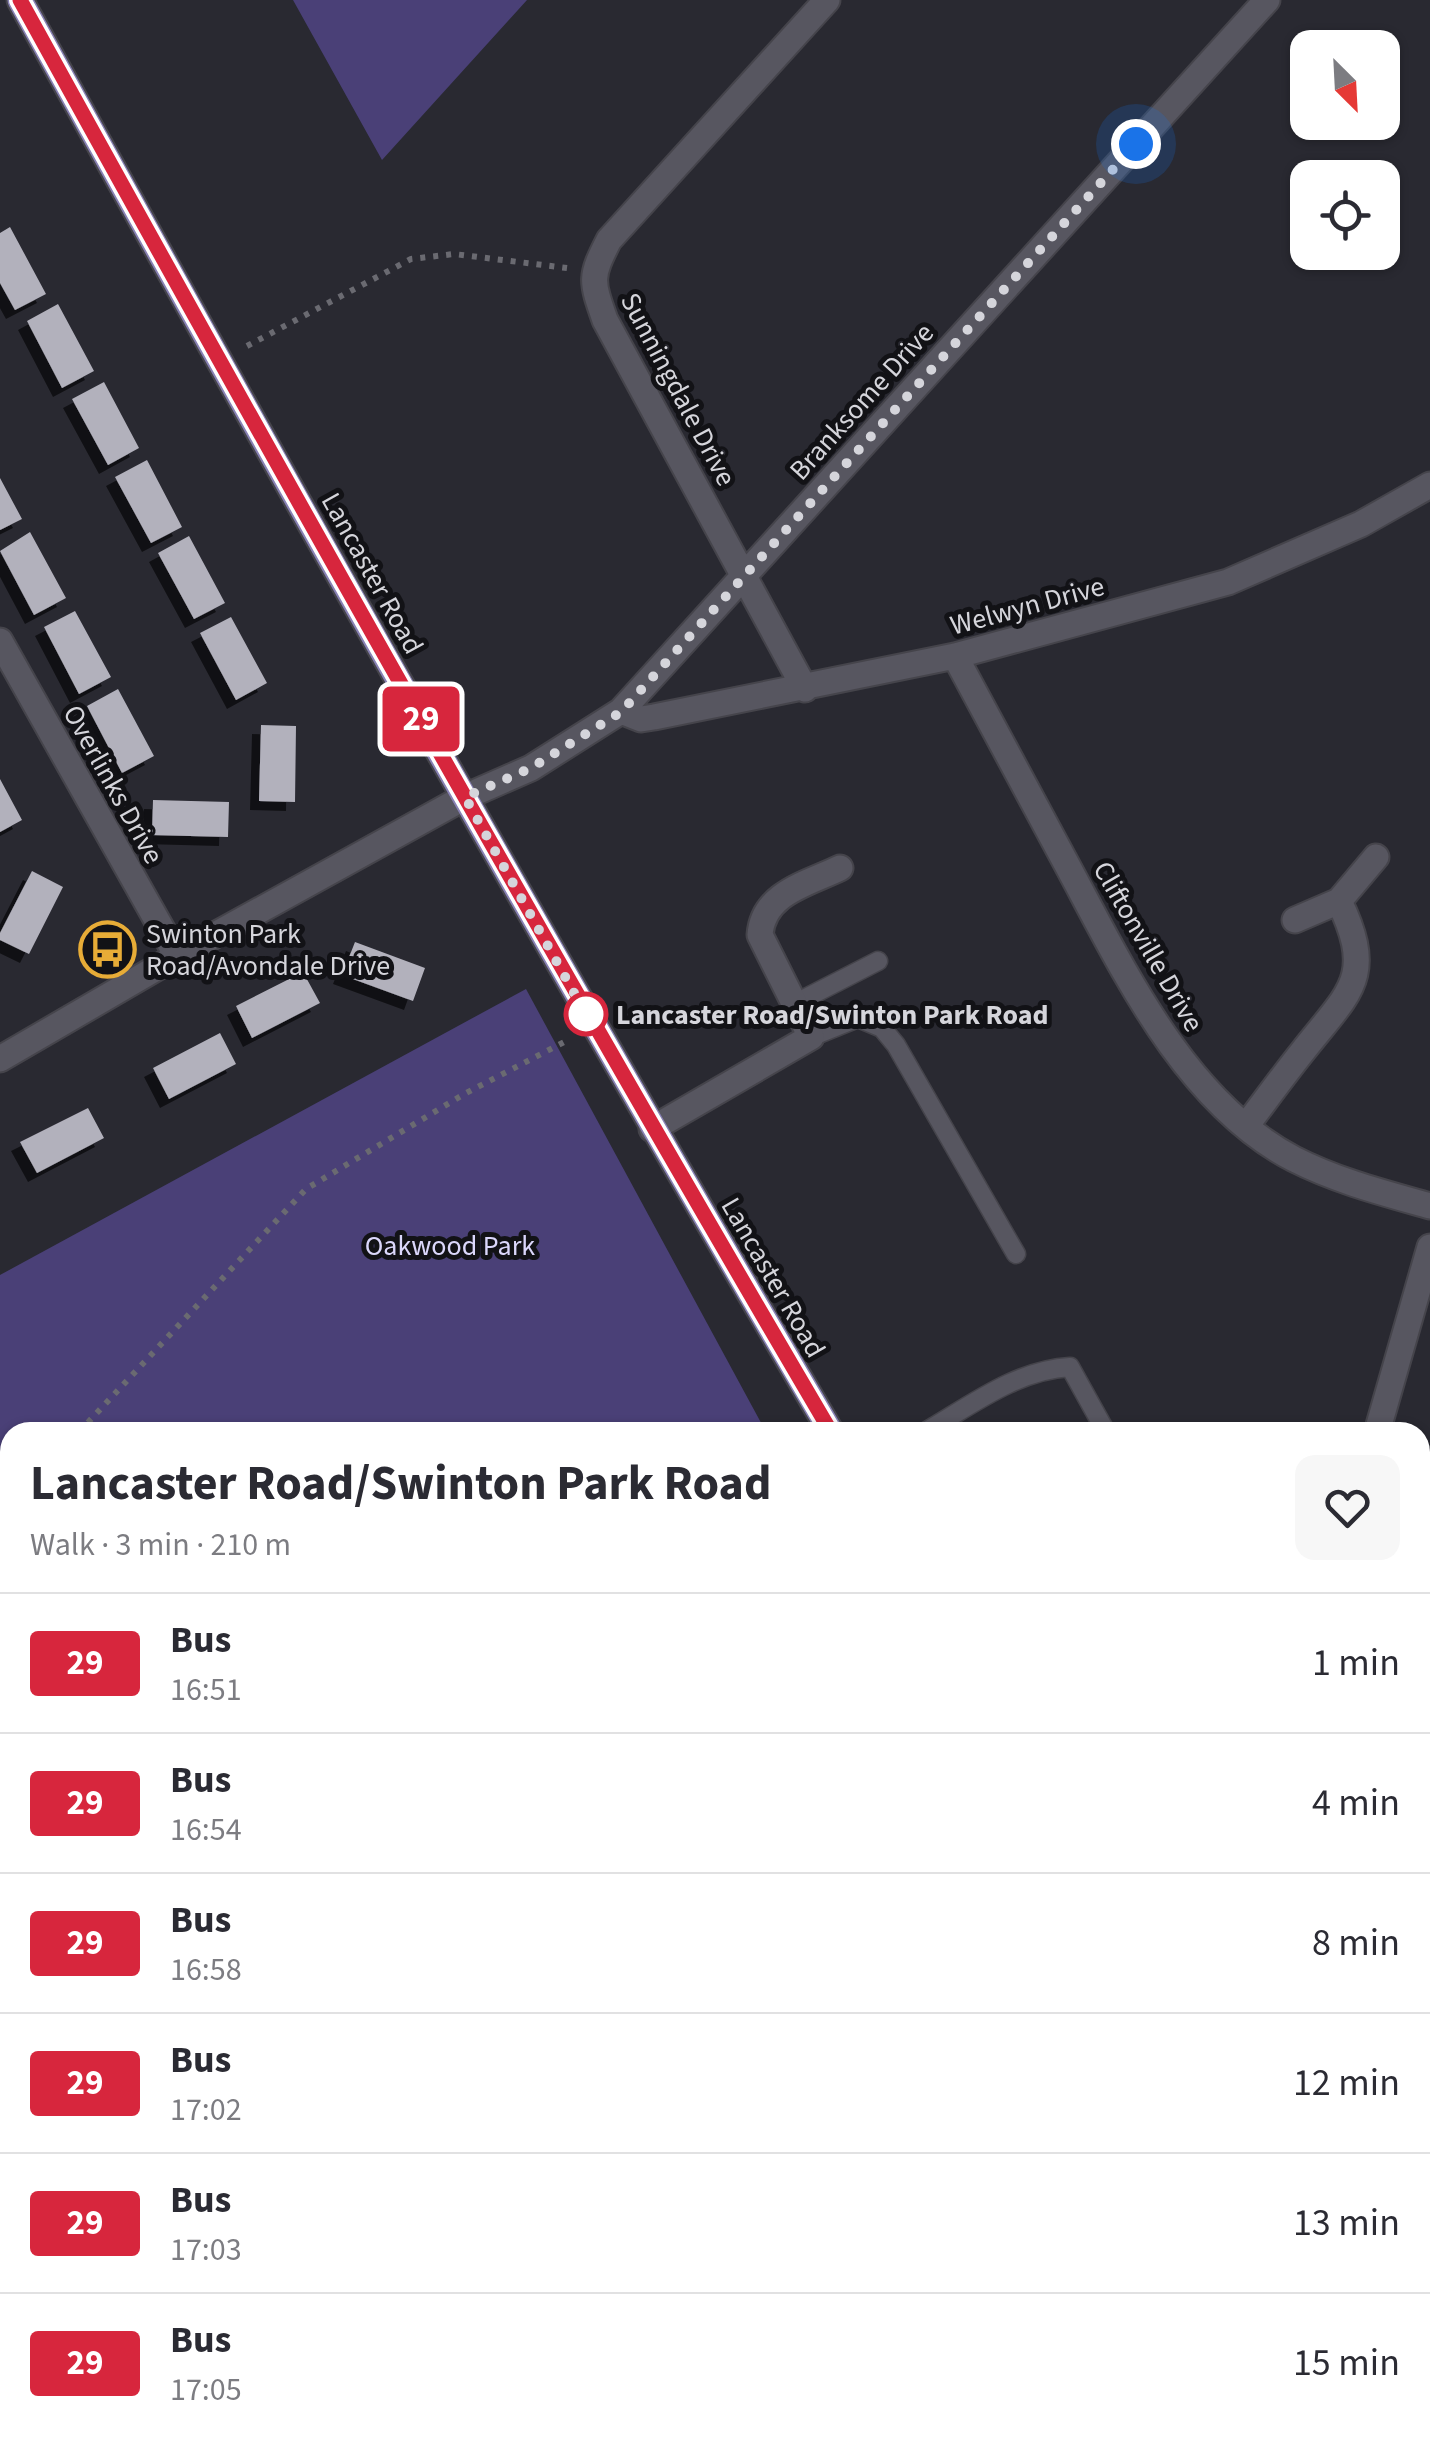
<!DOCTYPE html>
<html lang="en">
<head>
<meta charset="utf-8">
<style>
  body { margin:0; font-family:"Source Sans 3",sans-serif; background:#f7f7f7; color:#2b2b33; height:100vh; display:flex; flex-direction:column; font-size:38px; white-space:nowrap }
  * { box-sizing:border-box; margin:0 }
  p { font-size:32px; color:#7c7c81 }
  .icon { flex:none; width:55px; height:55px; fill:none; stroke:currentColor; stroke-width:2; stroke-linecap:round; stroke-linejoin:round }
  .map { position:relative; flex:1; overflow:hidden }
  .details { position:absolute; left:0px; top:1422px; width:1430px; height:1032px; display:flex; flex-direction:column; background:#fff; border-radius:30px 30px 0 0; box-shadow:0 2px 8px #0004 }
  .details>* { flex:none }
  .badge { padding:0 20px; border-radius:8px; font-size:35px; line-height:65px }
  .needle { width:65px; rotate:156deg }
  .controls { position:absolute; left:1290px; top:30px; display:grid; gap:20px }
  .controls a { display:grid; place-items:center; width:110px; height:110px; border-radius:20px; background:#fff; box-shadow:0 2px 8px #0004; font-size:50px }
  .you { position:absolute; width:50px; height:50px; margin:-25px; border:8px solid #fff; border-radius:50%; background:#1a73e8; box-shadow:0 0 0 15px #1a73e833 }
  .map>.badge { position:absolute; translate:-50% -50%; box-shadow:0 0 0 5px #fff }
  .round { display:grid; place-items:center; flex:none; width:105px; height:105px; border-radius:20px; background:#f7f7f7 }
  .overview { display:flex; align-items:center; justify-content:space-between; height:170px; padding:0 30px }
  h1 { font-size:48px; font-weight:700; line-height:75px }
  ul { padding:0; list-style:none }
  li { display:flex; align-items:center; gap:30px; height:140px; padding:0 30px; border-top:2px solid #e1e1e2 }
  li div { flex:1 }
  li b { display:block; font-size:38px }
  li em { font-style:normal }
  li .badge { min-width:110px; font-weight:700; text-align:center }
  .map>svg:first-child { display:block }
  .green { fill:#4a4077 }
  .building { fill:#b2b1bc; filter:url(#shadow) }
  .lines { fill:none; stroke-linecap:round; stroke-linejoin:round }
  .service-casing { stroke:#45444b; stroke-width:21 }
  .minor-casing { stroke:#45444b; stroke-width:29 }
  .tertiary-casing { stroke:#45444b; stroke-width:29 }
  .primary-casing { stroke:#45444b; stroke-width:29 }
  .trunk-casing { stroke:#45444b; stroke-width:31 }
  .path { stroke:#6a6a71; stroke-width:6; stroke-dasharray:5 8; stroke-linecap:butt }
  .service { stroke:#575660; stroke-width:18 }
  .minor { stroke:#575660; stroke-width:25 }
  .tertiary { stroke:#575660; stroke-width:25 }
  .primary { stroke:#8881b4; stroke-width:25 }
  .trunk { stroke:#988fd0; stroke-width:28 }
  .line-casing { stroke:#fff; stroke-width:22 }
  .line { stroke:#d7263d; stroke-width:15 }
  .walk { stroke:#d5d5db; stroke-width:10; stroke-dasharray:0 18 }
  .stop-dot { fill:#fff; stroke:#d7263d; stroke-width:5 }
  .labels { text-anchor:middle; stroke-width:10; stroke-linejoin:round; paint-order:stroke }
  .street-label { font-size:28px; fill:#d5d5db; stroke:#121216 }
  .poi-label { font-size:28px; fill:#d5d5db; stroke:#121216; text-anchor:start }
  .stop-label { font-size:28px; font-weight:bold; fill:#d5d5db; stroke:#121216; text-anchor:start }
  .park-label { font-size:28px; fill:#dbd7fb; stroke:#121216 }
</style>
</head>
<body>
<div class="map">
<svg width="1430" height="2453" viewBox="0 0 1430 2453">
  <defs>
    <filter id="shadow"><feDropShadow dx="-9" dy="9" stdDeviation="0" flood-color="#0009"/></filter>
  </defs>
  <rect width="100%" height="100%" fill="#292931"/>
  <!-- green -->
  <path class="green" d="M293,0H527L382,160Z
    M526,989L766,1432H10V2445H359L348,2453H0V1275Z
    M1430,1976V2453H1171L1173,2445H1420V1983Z
    M745,2445H879L867,2453H733Z"/>
  <!-- building -->
  <path class="building" d="M10,227L46,294L15,310L0,283V233Z
    M58,304L94,371L62,388L27,321Z
    M104,382L139,448L108,465L72,399Z
    M147,460L182,527L151,543L115,477Z
    M0,478L22,519L0,530Z
    M30,532L66,598L34,615L0,551Z
    M189,536L225,603L194,619L158,553Z
    M75,611L111,677L79,694L44,627Z
    M231,617L267,683L236,700L200,633Z
    M118,689L154,756L122,773L87,706Z
    M261,725L296,726L295,802L259,801Z
    M0,779L22,820L0,832Z
    M153,800L229,802L228,837L152,835Z
    M32,871L63,887L29,954L0,940V933Z
    M355,942L425,968L413,1001L342,975Z
    M303,972L320,1003L252,1038L236,1006Z
    M220,1033L236,1064L169,1099L153,1068Z
    M88,1108L104,1138L37,1173L20,1142Z"/>
  <g class="lines">
    <defs>
      <path id="service" d="M794,1004L878,961
        M811,1037L858,1018L882,1028L896,1045L1016,1254
        M925,1432C970,1406 1016,1370 1070,1367L1106,1432
        M1420,1724L1430,1718"/>
      <path id="minor" d="M0,641L177,956
        M955,656C992,725 1029,794 1066,863C1122,967 1184,1102 1294,1159C1337,1181 1384,1193 1430,1206
        M805,689L605,320C591,280 590,277 609,240L827,0
        M621,711L641,719L654,717L955,656L1228,582L1361,524L1430,485
        M465,797L531,768L621,711L1267,0
        M1295,920L1339,901L1376,857
        M1246,1126C1265,1101 1283,1076 1303,1051C1349,992 1376,978 1339,901
        M652,1129L811,1037L760,935C763,893 807,884 840,868
        M1377,1432L1430,1247"/>
      <path id="tertiary" d="M0,1059L177,956L465,797"/>
      <path id="primary" d="M20,0C284,481 553,959 831,1432
        M1420,1856L1430,1850"/>
      <path id="trunk" d="M1420,1797L1430,1791
        M1420,1908L1430,1902
        M479,2453L490,2445
        M625,2453L636,2445"/>
    </defs>
    <!-- service casing -->
    <use href="#service" class="service-casing"/>
    <!-- minor casing -->
    <use href="#minor" class="minor-casing"/>
    <!-- tertiary casing -->
    <use href="#tertiary" class="tertiary-casing"/>
    <!-- primary casing -->
    <use href="#primary" class="primary-casing"/>
    <!-- trunk casing -->
    <use href="#trunk" class="trunk-casing"/>
    <!-- path -->
    <path class="path" d="M247,346L411,259L454,254L567,268
      M79,1432L306,1189L466,1093L570,1039
      M0,1517L10,1506
      M1420,1959L1430,1952
      M359,2453L371,2445
      M707,2453L719,2445"/>
    <!-- service -->
    <use href="#service" class="service"/>
    <!-- minor -->
    <use href="#minor" class="minor"/>
    <!-- tertiary -->
    <use href="#tertiary" class="tertiary"/>
    <!-- primary -->
    <use href="#primary" class="primary"/>
    <!-- trunk -->
    <use href="#trunk" class="trunk"/>
  </g>
  <g class="lines">
    <defs>
      <path id="line" d="M20,0C285,481 553,959 831,1432"/>
    </defs>
    <!-- line casing -->
    <use href="#line" class="line-casing"/>
    <!-- line -->
    <use href="#line" class="line"/>
    <!-- walk -->
    <path class="walk" d="M586,1014L593,1027L465,797L531,768L621,712L1136,144"/>
  </g>
  <!-- icons -->
  <defs>
    <symbol id="bus-ring" viewBox="-11 -11 22 22"><circle r="9.5" fill="#121216" stroke="#e7ac37" stroke-width="1.5"/><path d="M-5-6H5V4H4V6H2V4H-2V6H-4V4H-5ZM-3.5-4V0h7V-4ZM-3.5 1.2v1.5H-2V1.2ZM2 1.2v1.5H3.5V1.2Z" fill="#e7ac37"/></symbol>
  </defs>
  <g fill-rule="evenodd">
    <use href="#bus-ring" x="76" y="918" width="63" height="63"/>
  </g>
  <!-- markers -->
  <circle class="stop-dot" cx="586" cy="1014" r="20"/>
  <g class="labels">
    <!-- street labels -->
    <g class="street-label">
      <text transform="translate(679 389) rotate(62)" y="10">Sunningdale Drive</text>
      <text transform="translate(861 401) rotate(-48)" y="10">Branksome Drive</text>
      <text transform="translate(373 573) rotate(61)" y="10">Lancaster Road</text>
      <text transform="translate(1027 605) rotate(-15)" y="10">Welwyn Drive</text>
      <text transform="translate(114 784) rotate(61)" y="10">Overlinks Drive</text>
      <text transform="translate(1149 946) rotate(60)" y="10">Cliftonville Drive</text>
      <text transform="translate(774 1277) rotate(60)" y="10">Lancaster Road</text>
    </g>
    <!-- poi labels -->
    <g class="poi-label">
      <text x="146" y="943">Swinton Park<tspan x="146" dy="32">Road/Avondale Drive</tspan></text>
    </g>
    <!-- stop labels -->
    <g class="stop-label">
      <text x="616" y="1024">Lancaster Road/Swinton Park Road</text>
    </g>
    <!-- park labels -->
    <g class="park-label">
      <text x="450" y="1255">Oakwood Park</text>
    </g>
  </g>
</svg>
<div class="controls">
<a><svg class="needle" viewBox="-14 -14 28 28"><path d="M0-13l5 13h-10z" fill="#e53935"/><path d="M0 13l5-13h-10z" fill="#7c7c81"/></svg></a>
<a><svg class="icon" aria-label="locate" viewBox="0 0 24 24"><circle cx="12" cy="12" r="6"/><path d="M12 2v4M12 18v4M2 12h4M18 12h4"/></svg></a>
</div>
<div class="you" style="left:1136px;top:144px"></div>
<b class="badge" style="left:421px;top:719px;background:#d7263d;color:#fff">29</b>
<section class="details">
<div class="overview"><div><h1>Lancaster Road/Swinton Park Road</h1><p>Walk · 3 min · 210 m</p></div><a class="round"><svg class="icon" aria-label="heart" viewBox="0 0 24 24"><path d="M12 20l-8-8c-3-5 5-10 8-4 3-6 11-1 8 4z"/></svg></a></div>
<ul>
<li><span class="badge" style="background:#d7263d;color:#fff">29</span><div><b>Bus</b><p>16:51</p></div><em>1 min</em></li>
<li><span class="badge" style="background:#d7263d;color:#fff">29</span><div><b>Bus</b><p>16:54</p></div><em>4 min</em></li>
<li><span class="badge" style="background:#d7263d;color:#fff">29</span><div><b>Bus</b><p>16:58</p></div><em>8 min</em></li>
<li><span class="badge" style="background:#d7263d;color:#fff">29</span><div><b>Bus</b><p>17:02</p></div><em>12 min</em></li>
<li><span class="badge" style="background:#d7263d;color:#fff">29</span><div><b>Bus</b><p>17:03</p></div><em>13 min</em></li>
<li><span class="badge" style="background:#d7263d;color:#fff">29</span><div><b>Bus</b><p>17:05</p></div><em>15 min</em></li>
</ul>
</section>
</div>
</body>
</html>
